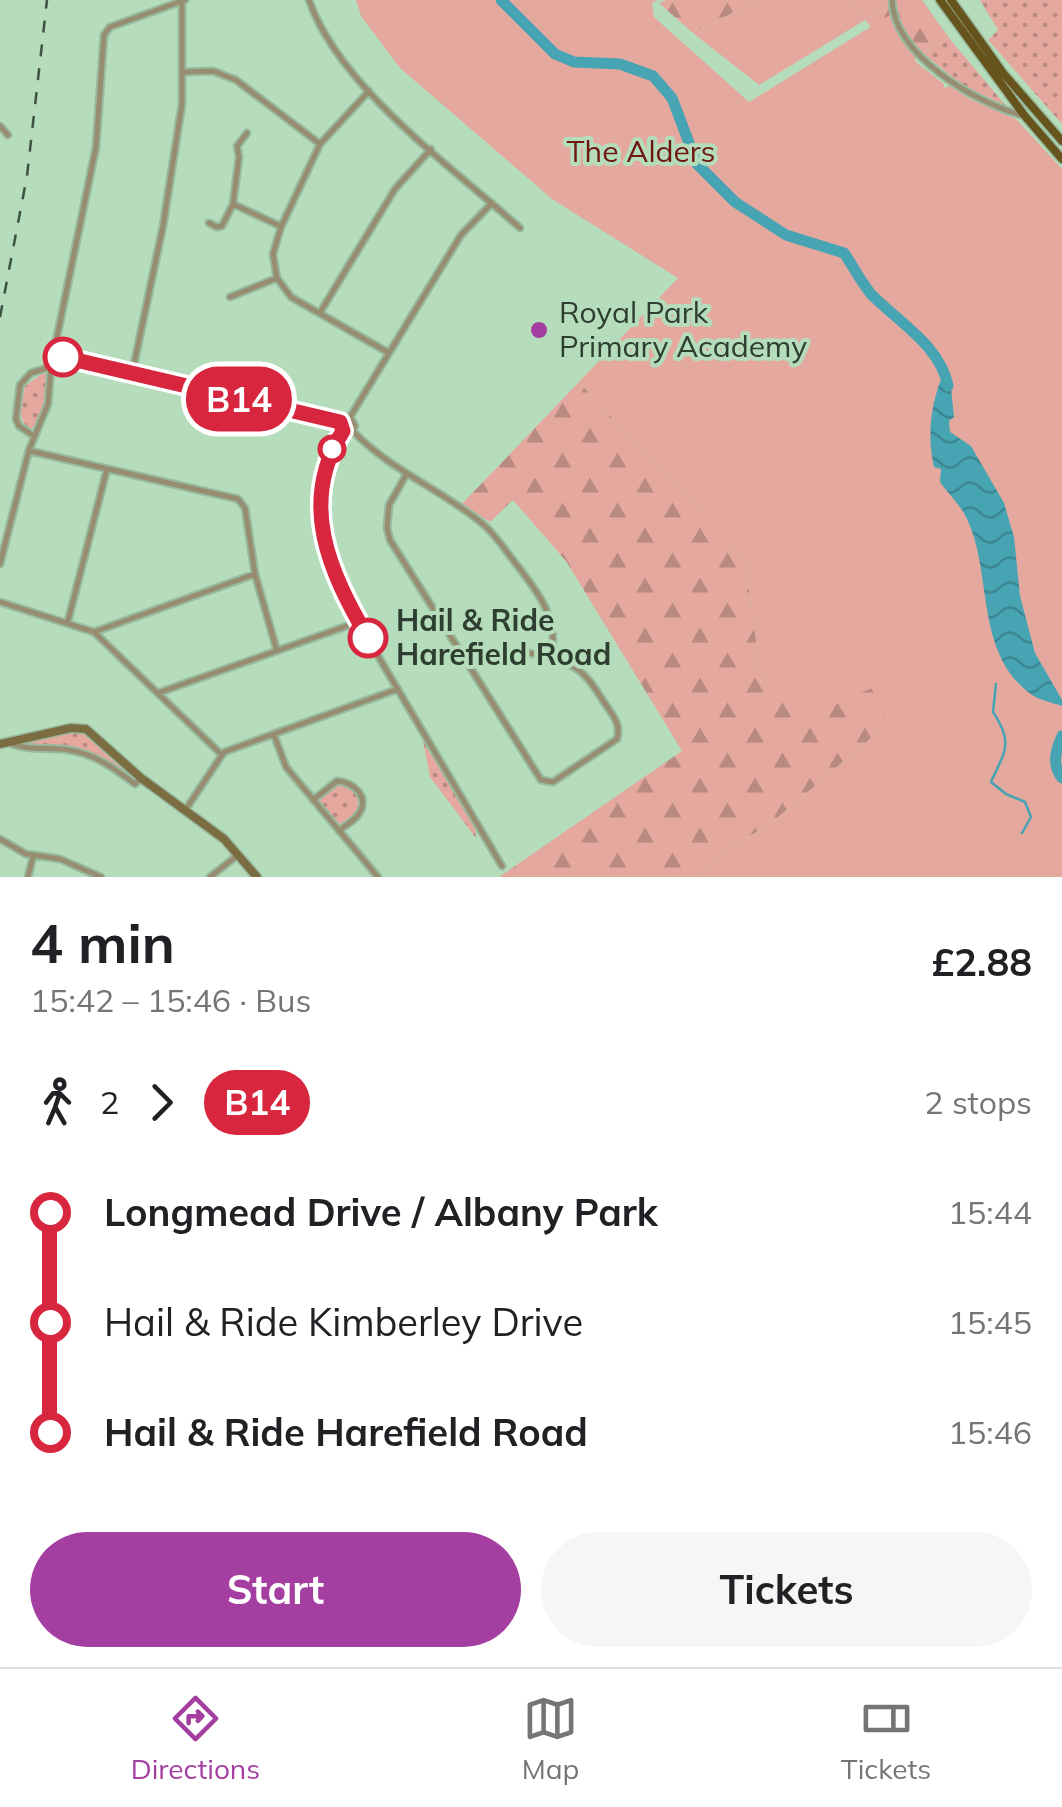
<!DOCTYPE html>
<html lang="en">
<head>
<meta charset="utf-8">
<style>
  body { margin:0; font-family:Mulish,sans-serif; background:#f6f6f6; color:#202124; height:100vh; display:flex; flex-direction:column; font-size:38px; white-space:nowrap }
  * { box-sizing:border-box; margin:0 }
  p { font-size:32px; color:#757577 }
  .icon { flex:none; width:55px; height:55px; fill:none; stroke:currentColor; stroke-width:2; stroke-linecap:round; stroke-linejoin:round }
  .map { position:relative; height:877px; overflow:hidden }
  .side { display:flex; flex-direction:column; background:#fff; flex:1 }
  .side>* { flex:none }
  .badge { padding:0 20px; border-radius:32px; font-size:35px; line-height:65px }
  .map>.badge { position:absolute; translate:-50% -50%; box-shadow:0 0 0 5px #fff }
  .legs { display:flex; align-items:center; gap:15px; height:110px; padding:0 30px; font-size:32px }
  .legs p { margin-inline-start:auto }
  .summary { display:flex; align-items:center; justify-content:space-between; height:170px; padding:0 30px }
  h1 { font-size:55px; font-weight:700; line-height:75px }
  .primary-button { display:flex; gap:20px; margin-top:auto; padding:20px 30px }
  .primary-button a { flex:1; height:115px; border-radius:60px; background:#a53ea1; color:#fff; font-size:40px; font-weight:700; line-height:115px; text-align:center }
  .primary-button a+a { background:#f6f6f6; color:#202124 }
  ul { padding:0 30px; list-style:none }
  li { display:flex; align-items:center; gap:35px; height:110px; font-size:38px }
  li i { display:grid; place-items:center; width:15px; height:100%; margin:0 12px; background:currentColor }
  li i::after { content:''; width:25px; height:25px; margin:-12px; border:8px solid; border-radius:50%; background:#fff }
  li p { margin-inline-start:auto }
  li:first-child i { background:linear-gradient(#0000 50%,currentColor 0) }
  li:last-child i { background:linear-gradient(currentColor 50%,#0000 0) }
  .tab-bar { display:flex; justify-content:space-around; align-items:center; height:140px; border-top:2px solid #e0e0e0; background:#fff; font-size:28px; color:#757577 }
  .tab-bar a { display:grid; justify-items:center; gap:5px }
  .tab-bar .current { color:#a53ea1 }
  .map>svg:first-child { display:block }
  .grass { fill:url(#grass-dots) }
  .forest { fill:url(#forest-firs) }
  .green { fill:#e4a89e }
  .water { fill:url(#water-waves) }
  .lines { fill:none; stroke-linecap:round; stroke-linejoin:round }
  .stream { stroke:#46a4b3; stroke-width:2.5 }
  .river { stroke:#46a4b3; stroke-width:11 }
  .street-casing { stroke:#97b99d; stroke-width:9 }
  .secondary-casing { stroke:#97b99d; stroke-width:11 }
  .primary-casing { stroke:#97b99d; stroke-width:11 }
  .street { stroke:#978d71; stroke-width:5 }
  .secondary { stroke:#7b6c42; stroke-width:8 }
  .primary { stroke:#67541c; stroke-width:8 }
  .rail { stroke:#3f5242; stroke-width:2.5; stroke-dasharray:12 12; stroke-linecap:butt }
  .line-1-casing { stroke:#fff; stroke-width:22 }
  .line-1 { stroke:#d7263d; stroke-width:15 }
  .poi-dot { fill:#a53ea1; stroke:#b5dcbb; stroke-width:4 }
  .stop-1-dot { fill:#fff; stroke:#d7263d; stroke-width:5 }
  .labels { text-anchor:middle; stroke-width:8; stroke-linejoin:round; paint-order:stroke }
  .park-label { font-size:30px; fill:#6d1710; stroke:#b5dcbb }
  .poi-label { font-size:30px; fill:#2e3e31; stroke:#b5dcbb; text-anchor:start }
  .stop-label { font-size:30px; font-weight:bold; fill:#2e3e31; stroke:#b5dcbb; text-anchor:start }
</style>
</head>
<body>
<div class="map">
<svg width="1062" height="877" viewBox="0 0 1062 877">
  <defs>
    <pattern id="grass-dots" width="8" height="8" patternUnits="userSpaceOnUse" patternTransform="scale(2.5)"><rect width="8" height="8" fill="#e4a89e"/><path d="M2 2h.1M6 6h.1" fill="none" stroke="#b98a81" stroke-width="1.8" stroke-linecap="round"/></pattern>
    <pattern id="forest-firs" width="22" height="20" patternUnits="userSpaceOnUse" patternTransform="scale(2.5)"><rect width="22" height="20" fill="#e4a89e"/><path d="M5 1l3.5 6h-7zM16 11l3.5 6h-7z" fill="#b98a81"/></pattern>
    <pattern id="water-waves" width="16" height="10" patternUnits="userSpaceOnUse" patternTransform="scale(2.5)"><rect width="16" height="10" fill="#46a4b3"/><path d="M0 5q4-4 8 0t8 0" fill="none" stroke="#3b8792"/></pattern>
  </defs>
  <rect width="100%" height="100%" fill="#b5dcbb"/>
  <!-- grass -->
  <path class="grass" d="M980,0H1062V124L988,40L998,30Z
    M949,38L1006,106L962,85L923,53Z
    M43,373L47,375L44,405L35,426L30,429C15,417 22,402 25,386Z
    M70,732H85L138,778L136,780L109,761L89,752L23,743Z
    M423,741L475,827L476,838L430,777Z
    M341,783L349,786L359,799L357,812L339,826L317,802L336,784Z"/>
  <!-- forest -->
  <path class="forest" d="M666,0H758L693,33L659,3Z
    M847,0H922L949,38L903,64L865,20L888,9L860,14Z
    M579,382L745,559L762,685L885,681V726L768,826L723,851L696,877H499L682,751L566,561L513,500L490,522L462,504Z"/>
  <!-- green -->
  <path class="green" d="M356,0H658L652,3L654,17L749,102L890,15L917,63L944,84V88L950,86L970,99L1016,119L1062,169V877H696L723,851L768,826L885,726V682L816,713L762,685L745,559L579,382L678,278L552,199L400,68L361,16Z
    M758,0H847L860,14L887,4L888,9L865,20L759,85L693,33Z"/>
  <!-- water -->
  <path class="water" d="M945,370L950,378L954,417L949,421L950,432L971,446L1004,503L1014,537L1020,596L1035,653L1062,700V706C1053,703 1040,700 1032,695C972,652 995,570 964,513C957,502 947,492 940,482L941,469L934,467C927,435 930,403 945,370Z"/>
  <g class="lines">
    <!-- stream -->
    <path class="stream" d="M996,684L993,712C1014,743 1005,751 991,782L1006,794L1025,802L1031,817L1022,833
      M1057,748L1062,752"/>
    <!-- river -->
    <path class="river" d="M501,0L555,54L574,62L620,64L653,76L672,98L697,164L735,202L786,235L844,253C853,266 861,282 871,294C897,321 941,346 948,386
      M1062,736C1055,751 1052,765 1062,778"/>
    <defs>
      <path id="street" d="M309,0C339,87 452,167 520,228
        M892,0C894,55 974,102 1021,115
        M184,72L213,71L236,80L320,144
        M369,91L320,144L281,227L273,254L277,278L291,297L389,353
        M0,126L8,135
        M247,133L237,146L239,157L233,204L280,226
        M209,223L217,227L222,226L233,204
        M230,297L277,278
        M321,311L395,189L431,149
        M53,354L340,422
        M132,374L163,226L182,104V1
        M350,417L461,235L492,203
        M352,430C390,471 442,489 484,525C495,535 504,548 513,560C537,591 558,615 552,656
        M343,431L326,463L320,489L323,528L334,576L358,622L502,866
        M343,431L352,430L355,426L350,417
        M34,436L19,426L16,419L20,385L31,373L50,367
        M30,451L238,499L245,508L255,574L277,651
        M406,475L389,505L387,528L390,540L541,780L553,782L617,739C621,725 614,717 606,705C597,692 589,677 577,669C554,653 487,642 466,662
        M0,564L29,450L48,404L51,366L96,147L104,35L110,27L185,0
        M0,602L94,632L221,754
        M68,621L107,469
        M94,632L255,574
        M158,693L358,622
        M274,735L286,767L378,877
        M12,744C31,751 50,747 69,750C95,754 115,769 135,784L140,779
        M313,800L337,781C354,782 371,798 358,815C354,821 344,826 339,831
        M186,809L224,752L398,689
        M0,839L26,854L60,859L101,877
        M28,877L33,857
        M210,877L238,855"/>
      <path id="secondary" d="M0,744L71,728L86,729L141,778L224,839L257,877"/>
      <path id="primary" d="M940,0L1024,115L1062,159
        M951,0L1003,73L1062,141"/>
    </defs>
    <!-- street casing -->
    <use href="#street" class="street-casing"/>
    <!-- secondary casing -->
    <use href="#secondary" class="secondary-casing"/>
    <!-- primary casing -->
    <use href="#primary" class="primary-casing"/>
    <!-- street -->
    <use href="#street" class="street"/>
    <!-- secondary -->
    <use href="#secondary" class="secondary"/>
    <!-- primary -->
    <use href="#primary" class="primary"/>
    <!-- rail -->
    <path class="rail" d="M0,317L27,176L47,0"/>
  </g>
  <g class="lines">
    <defs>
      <path id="line-1" d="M63,357L340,422L343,431C298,503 329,571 368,638"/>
    </defs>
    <!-- line-1 casing -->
    <use href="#line-1" class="line-1-casing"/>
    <!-- line-1 -->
    <use href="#line-1" class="line-1"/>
  </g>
  <!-- markers -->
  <circle class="poi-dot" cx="539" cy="330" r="10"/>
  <g class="stop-1-dot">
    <circle cx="63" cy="357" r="18"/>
    <circle cx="332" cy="449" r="12"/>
    <circle cx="368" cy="638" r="18"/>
  </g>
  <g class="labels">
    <!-- park labels -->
    <g class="park-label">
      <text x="641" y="162">The Alders</text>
    </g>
    <!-- poi labels -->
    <g class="poi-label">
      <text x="559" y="323">Royal Park<tspan x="559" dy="34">Primary Academy</tspan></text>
    </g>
    <!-- stop labels -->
    <g class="stop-label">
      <text x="396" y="631">Hail &amp; Ride<tspan x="396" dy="34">Harefield Road</tspan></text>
    </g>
  </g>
</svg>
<b class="badge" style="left:239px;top:399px;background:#d7263d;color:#fff">B14</b>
</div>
<section class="side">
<div class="summary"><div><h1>4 min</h1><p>15:42 – 15:46 · Bus</p></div><b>£2.88</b></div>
<div class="legs"><svg class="icon" aria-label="walk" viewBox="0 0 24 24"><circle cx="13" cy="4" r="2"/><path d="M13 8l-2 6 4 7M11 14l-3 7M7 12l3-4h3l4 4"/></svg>2<svg class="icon" aria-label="forward" viewBox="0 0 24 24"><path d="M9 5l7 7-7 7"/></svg><b class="badge" style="background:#d7263d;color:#fff">B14</b><p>2 stops</p></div>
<ul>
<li><i style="color:#d7263d"></i><b>Longmead Drive / Albany Park</b><p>15:44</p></li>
<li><i style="color:#d7263d"></i><span>Hail &amp; Ride Kimberley Drive</span><p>15:45</p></li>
<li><i style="color:#d7263d"></i><b>Hail &amp; Ride Harefield Road</b><p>15:46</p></li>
</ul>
<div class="primary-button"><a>Start</a><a>Tickets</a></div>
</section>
<nav class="tab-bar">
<a class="current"><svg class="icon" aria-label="directions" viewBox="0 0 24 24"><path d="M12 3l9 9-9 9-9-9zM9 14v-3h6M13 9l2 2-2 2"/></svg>Directions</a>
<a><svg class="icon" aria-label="map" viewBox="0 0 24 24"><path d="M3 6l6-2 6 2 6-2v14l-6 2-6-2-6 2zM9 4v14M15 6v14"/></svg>Map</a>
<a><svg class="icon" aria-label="tickets" viewBox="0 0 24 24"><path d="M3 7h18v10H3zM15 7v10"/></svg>Tickets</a>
</nav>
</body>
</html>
